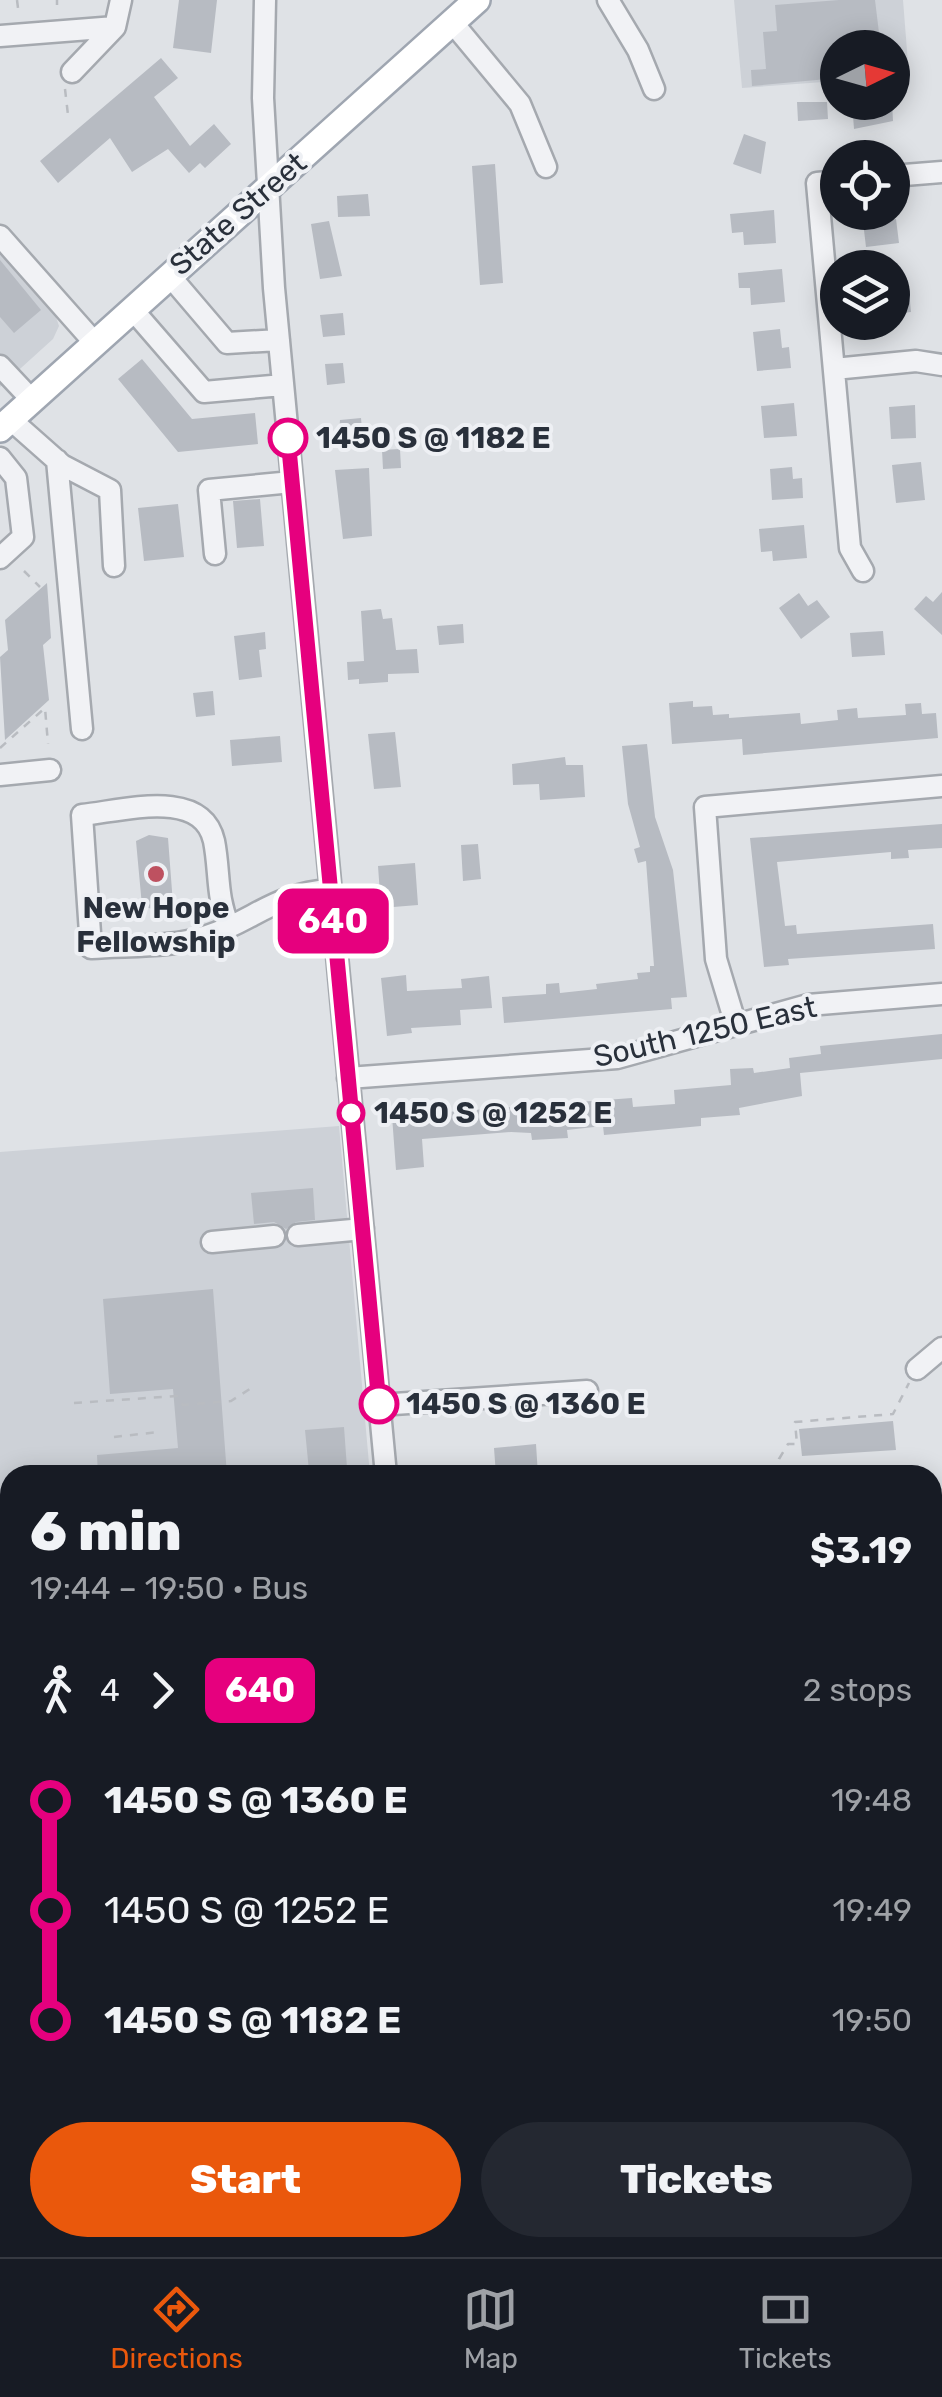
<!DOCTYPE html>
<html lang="en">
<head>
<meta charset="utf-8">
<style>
  body { margin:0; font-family:Rubik,sans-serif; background:#242831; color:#f1f3f6; height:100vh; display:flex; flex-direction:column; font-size:38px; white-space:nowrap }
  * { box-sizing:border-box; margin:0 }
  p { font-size:32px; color:#9ea1a6 }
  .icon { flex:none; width:55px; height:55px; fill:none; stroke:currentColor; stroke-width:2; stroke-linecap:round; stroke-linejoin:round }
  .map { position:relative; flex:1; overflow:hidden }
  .details { position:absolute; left:0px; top:1465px; width:942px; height:792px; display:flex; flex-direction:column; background:#171b24; border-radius:30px 30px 0 0; box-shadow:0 5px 25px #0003 }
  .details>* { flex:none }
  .badge { padding:0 20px; border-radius:15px; font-size:35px; line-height:65px }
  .needle { width:65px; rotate:85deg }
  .controls { position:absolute; left:820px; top:30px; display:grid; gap:20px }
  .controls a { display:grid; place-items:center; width:90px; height:90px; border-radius:50%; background:#171b24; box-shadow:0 5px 25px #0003; font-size:50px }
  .map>.badge { position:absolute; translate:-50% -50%; box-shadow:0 0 0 5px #fff }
  .legs { display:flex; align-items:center; gap:15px; height:110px; padding:0 30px; font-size:32px }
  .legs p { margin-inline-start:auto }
  .head { display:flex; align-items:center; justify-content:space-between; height:170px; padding:0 30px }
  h1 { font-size:55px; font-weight:800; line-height:75px }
  .action { display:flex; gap:20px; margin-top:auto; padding:20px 30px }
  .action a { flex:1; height:115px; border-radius:60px; background:#ea580c; color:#fff; font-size:40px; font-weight:800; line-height:115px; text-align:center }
  .action a+a { background:#242831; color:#f1f3f6 }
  ul { padding:0 30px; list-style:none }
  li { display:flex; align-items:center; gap:35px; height:110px; font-size:38px }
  li i { display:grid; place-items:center; width:15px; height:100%; margin:0 12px; background:currentColor }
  li i::after { content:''; width:25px; height:25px; margin:-12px; border:8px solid; border-radius:50%; background:#171b24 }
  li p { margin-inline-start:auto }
  li:first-child i { background:linear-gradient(#0000 50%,currentColor 0) }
  li:last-child i { background:linear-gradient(currentColor 50%,#0000 0) }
  .dock { display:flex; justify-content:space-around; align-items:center; height:140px; border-top:2px solid #363941; background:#171b24; font-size:28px; color:#9ea1a6 }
  .dock a { display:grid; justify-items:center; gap:5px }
  .dock .active { color:#ea580c }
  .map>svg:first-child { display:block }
  .built { fill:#cdd1d7 }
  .building { fill:#b7bbc2 }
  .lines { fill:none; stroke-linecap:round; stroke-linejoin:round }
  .minor-casing { stroke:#a5a9af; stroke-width:25 }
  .major-casing { stroke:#9fa6b1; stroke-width:30 }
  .highway-casing { stroke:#888f9b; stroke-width:32 }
  .path { stroke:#b9bcc1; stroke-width:2.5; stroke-dasharray:8 8; stroke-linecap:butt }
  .minor { stroke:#f1f2f5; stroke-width:20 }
  .major { stroke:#fff; stroke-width:25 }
  .highway { stroke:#fff; stroke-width:28 }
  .line-1-casing { stroke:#fff; stroke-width:22 }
  .line-1 { stroke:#e6007e; stroke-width:15 }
  .stop-1-dot { fill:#fff; stroke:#e6007e; stroke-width:5 }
  .poi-dot { fill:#be5160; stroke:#eef0f4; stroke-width:4 }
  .labels { text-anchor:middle; stroke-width:8; stroke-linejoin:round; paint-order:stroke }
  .street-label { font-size:30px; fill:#29303b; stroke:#eef0f4 }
  .stop-label { font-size:30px; font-weight:bold; fill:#29303b; stroke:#eef0f4; text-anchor:start }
  .poi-label { font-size:30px; font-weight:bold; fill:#29303b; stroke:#eef0f4 }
</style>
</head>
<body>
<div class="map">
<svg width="942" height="2257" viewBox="0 0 942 2257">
  <rect width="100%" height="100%" fill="#dfe2e6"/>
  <!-- built -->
  <path class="built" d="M734,0H903L909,76L893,77L892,48H838L837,81L742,88Z
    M0,249L55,314L59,326L53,339L0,387Z
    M339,1126L370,1475H10V1755L0,1756V1152Z
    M10,1785V2248H441L442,2257H0V1786Z
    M942,2168V2257H836L847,2248H932L933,2176Z"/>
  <!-- building -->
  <path class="building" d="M179,0H217L211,53L173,48Z
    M839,0H875L880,41L838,45V78L752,86L751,70L766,69L763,32L777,31L775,5Z
    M161,58L178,78L154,97L190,146L214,124L231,144L205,168L200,163L189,173L168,149L132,172L110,138L58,183L40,161Z
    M797,102H827L828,119L798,121Z
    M852,102H892L893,121L854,129Z
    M744,134L766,142L761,174L733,164Z
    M495,164L503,283L480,285L472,166Z
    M368,194L370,216L338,217L337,196Z
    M774,210L776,243L744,245L743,232L732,233L730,214Z
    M896,219L899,243L866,247L863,222Z
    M329,221L342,276L320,279L311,224Z
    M0,260L41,310L14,333L0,317Z
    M782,269L785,302L751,305L750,288H739L738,273Z
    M908,280L911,312L892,314V282Z
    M343,313L345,335L323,337L320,315Z
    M780,329L782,348L789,347L791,368L757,371L753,332Z
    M142,359L192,419L255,413L258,444L178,452L118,379Z
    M343,363L345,383L327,385L325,364Z
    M794,403L797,436L764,438L761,406Z
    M915,405L916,438L891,439L889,407Z
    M361,418L363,441L338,444L340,420Z
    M400,449L401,468L383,469L382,450Z
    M921,462L925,500L896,503L892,465Z
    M792,467L793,479L802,478L803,498L772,500L770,469Z
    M369,468L372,536L343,539L335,470Z
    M260,499L264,546L237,548L233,501Z
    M178,504L184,557L144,561L138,508Z
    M804,525L807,558L773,561L772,551L761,552L759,529Z
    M47,583L51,638L43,645L49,700L5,740L0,657L8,650L5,620Z
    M942,592V635L914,609L926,596L933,602Z
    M799,593L808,606L817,600L830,617L801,639L779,608Z
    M381,609L383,619L392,618L396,650L417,649L419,673L388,674V682L359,684V679L348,680L347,662L364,661L361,611Z
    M463,624L464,643L439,645L437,626Z
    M883,631L885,655L852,657L850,633Z
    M265,632L266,649L259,650L262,677L239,680L234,636Z
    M213,691L215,715L196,717L193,693Z
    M693,701V707L712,706L713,715L729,714V718L800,713L801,724L838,720L837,710L857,708L858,718L906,715L905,704L921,703L922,714L936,713L938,738L743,755L742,739L672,744L669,703Z
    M395,732L401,787L374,789L368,734Z
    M280,736L282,762L232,766L230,740Z
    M647,744L655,817L673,870L687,997L671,998L672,1009L504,1023L502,997L546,994V984L559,983L560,993L597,989L596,984L638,979L637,973L650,972V966H654L646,861L638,863L634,849L640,847L628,804L622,746Z
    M565,757L566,765H583L585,797L540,800L539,784L513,785L512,764Z
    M942,824V848L908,850L909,858L891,859V852L777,862L785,926L796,925L797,934L933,924L935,949L788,959L789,965L764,967L750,838Z
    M149,835L168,838L173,904L159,911L142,906L136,841Z
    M478,844L481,879L463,881L461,845Z
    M415,863L418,905L381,908L378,866Z
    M406,975L407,991L462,988L461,979L489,976L492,1008L460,1010L461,1025L411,1028L412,1033L387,1036L381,978Z
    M942,1034V1059L800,1073L802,1096L739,1108L740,1115L701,1118V1126L604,1135L603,1126L567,1130L568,1138L532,1140L531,1133L511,1132L422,1139L424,1167L396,1170L392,1116L632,1098L633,1107L675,1104L674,1090L731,1085L730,1069L753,1068L754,1073L790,1068L789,1058L821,1054L820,1046Z
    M313,1188L315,1220L296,1222L286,1229L274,1222L254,1224L251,1193Z
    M213,1289L227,1475H98L97,1455L178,1448L173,1389L110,1394L103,1299Z
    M893,1421L896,1450L802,1456L799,1429Z
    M344,1427L347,1468L309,1471L305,1430Z
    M536,1444L538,1475H496L494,1448Z"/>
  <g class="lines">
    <defs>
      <path id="minor" d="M265,0L263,98L274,288L386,1475
        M608,0L638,50L654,89
        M452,22L520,104L546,167
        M0,36L115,27
        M72,72L115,27L121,0
        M892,176L942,172
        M838,181L817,183L850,548L863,571
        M0,236L94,342
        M169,275L227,343L279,340
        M132,309L204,392L283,385
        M0,366L31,399
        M834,369L916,361L942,365
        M10,419L62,465L110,490L114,566
        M0,458L16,478L23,537L0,558
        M57,460L82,729
        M215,554L209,490L292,482
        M0,775L50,770
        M229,926C216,897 220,871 214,841C202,787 122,811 82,815L91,948C127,945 172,948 207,936C255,920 275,893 331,890
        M735,1022L716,959L705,807L942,786
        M348,1078L617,1058L808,1005L942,994
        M298,1235L363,1229
        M212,1242L274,1236
        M917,1369L942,1348
        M379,1405L587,1391
        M932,1691L942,1690
        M0,1770L10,1769
        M0,1969L10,1968
        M932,2152L942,2144
        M833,2248L841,2257
        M808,2257L820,2248"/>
      <path id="major" d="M0,429L477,0"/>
      <path id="highway" d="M932,1964L942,1956
        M932,2042L942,2034
        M932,2067L942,2058
        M570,2257L586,2248
        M676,2257L687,2248
        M713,2257L724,2248"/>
    </defs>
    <!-- minor casing -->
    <use href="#minor" class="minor-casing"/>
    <!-- major casing -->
    <use href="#major" class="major-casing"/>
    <!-- highway casing -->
    <use href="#highway" class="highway-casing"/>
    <!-- path -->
    <path class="path" d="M17,0L18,8
      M57,0V5
      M65,89L68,115
      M24,571L40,587
      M0,748L45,708L48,744
      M74,1403L177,1396L183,1405L231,1401L256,1385
      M114,1437L159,1432
      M780,1475L779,1459L788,1444H797L795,1422L893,1414L909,1383"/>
    <!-- minor -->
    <use href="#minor" class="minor"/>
    <!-- major -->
    <use href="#major" class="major"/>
    <!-- highway -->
    <use href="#highway" class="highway"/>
  </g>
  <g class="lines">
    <defs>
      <path id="line-1" d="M288,438L379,1404"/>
    </defs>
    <!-- line-1 casing -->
    <use href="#line-1" class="line-1-casing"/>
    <!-- line-1 -->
    <use href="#line-1" class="line-1"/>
  </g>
  <!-- markers -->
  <g class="stop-1-dot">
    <circle cx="288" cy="438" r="18"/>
    <circle cx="351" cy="1113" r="12"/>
    <circle cx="379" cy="1404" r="18"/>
  </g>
  <circle class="poi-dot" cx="156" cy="874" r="10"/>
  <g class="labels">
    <!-- street labels -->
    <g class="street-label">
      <text transform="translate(238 214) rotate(-41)" y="10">State Street</text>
      <text transform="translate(705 1032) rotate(-13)" y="10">South 1250 East</text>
    </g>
    <!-- stop labels -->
    <g class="stop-label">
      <text x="316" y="448">1450 S @ 1182 E</text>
      <text x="374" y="1123">1450 S @ 1252 E</text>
      <text x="406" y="1414">1450 S @ 1360 E</text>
    </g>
    <!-- poi labels -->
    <g class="poi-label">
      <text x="156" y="918">New Hope<tspan x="156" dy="34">Fellowship</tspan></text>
    </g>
  </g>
</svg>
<div class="controls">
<a><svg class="needle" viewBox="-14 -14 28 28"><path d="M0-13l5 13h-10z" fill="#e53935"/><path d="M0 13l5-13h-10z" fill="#9ea1a6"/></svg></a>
<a><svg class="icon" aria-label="locate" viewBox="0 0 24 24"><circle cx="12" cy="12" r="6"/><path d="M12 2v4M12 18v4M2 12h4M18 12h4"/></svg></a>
<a><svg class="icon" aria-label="layers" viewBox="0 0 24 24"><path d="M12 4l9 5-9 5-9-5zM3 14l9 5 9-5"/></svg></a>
</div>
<b class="badge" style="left:333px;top:921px;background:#e6007e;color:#fff">640</b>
<section class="details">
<div class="head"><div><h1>6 min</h1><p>19:44 – 19:50 · Bus</p></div><b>$3.19</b></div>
<div class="legs"><svg class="icon" aria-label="walk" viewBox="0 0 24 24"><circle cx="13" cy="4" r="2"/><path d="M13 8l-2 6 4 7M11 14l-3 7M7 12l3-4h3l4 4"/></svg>4<svg class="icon" aria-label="forward" viewBox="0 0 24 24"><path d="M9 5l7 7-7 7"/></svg><b class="badge" style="background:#e6007e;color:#fff">640</b><p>2 stops</p></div>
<ul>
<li><i style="color:#e6007e"></i><b>1450 S @ 1360 E</b><p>19:48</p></li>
<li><i style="color:#e6007e"></i><span>1450 S @ 1252 E</span><p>19:49</p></li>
<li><i style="color:#e6007e"></i><b>1450 S @ 1182 E</b><p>19:50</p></li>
</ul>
<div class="action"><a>Start</a><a>Tickets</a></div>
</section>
</div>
<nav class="dock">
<a class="active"><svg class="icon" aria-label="directions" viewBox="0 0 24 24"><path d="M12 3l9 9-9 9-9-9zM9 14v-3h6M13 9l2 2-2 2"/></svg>Directions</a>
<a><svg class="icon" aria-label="map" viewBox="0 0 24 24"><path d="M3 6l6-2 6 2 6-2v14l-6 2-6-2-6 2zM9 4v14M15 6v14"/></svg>Map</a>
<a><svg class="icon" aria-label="tickets" viewBox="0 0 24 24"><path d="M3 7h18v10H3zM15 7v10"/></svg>Tickets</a>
</nav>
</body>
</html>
